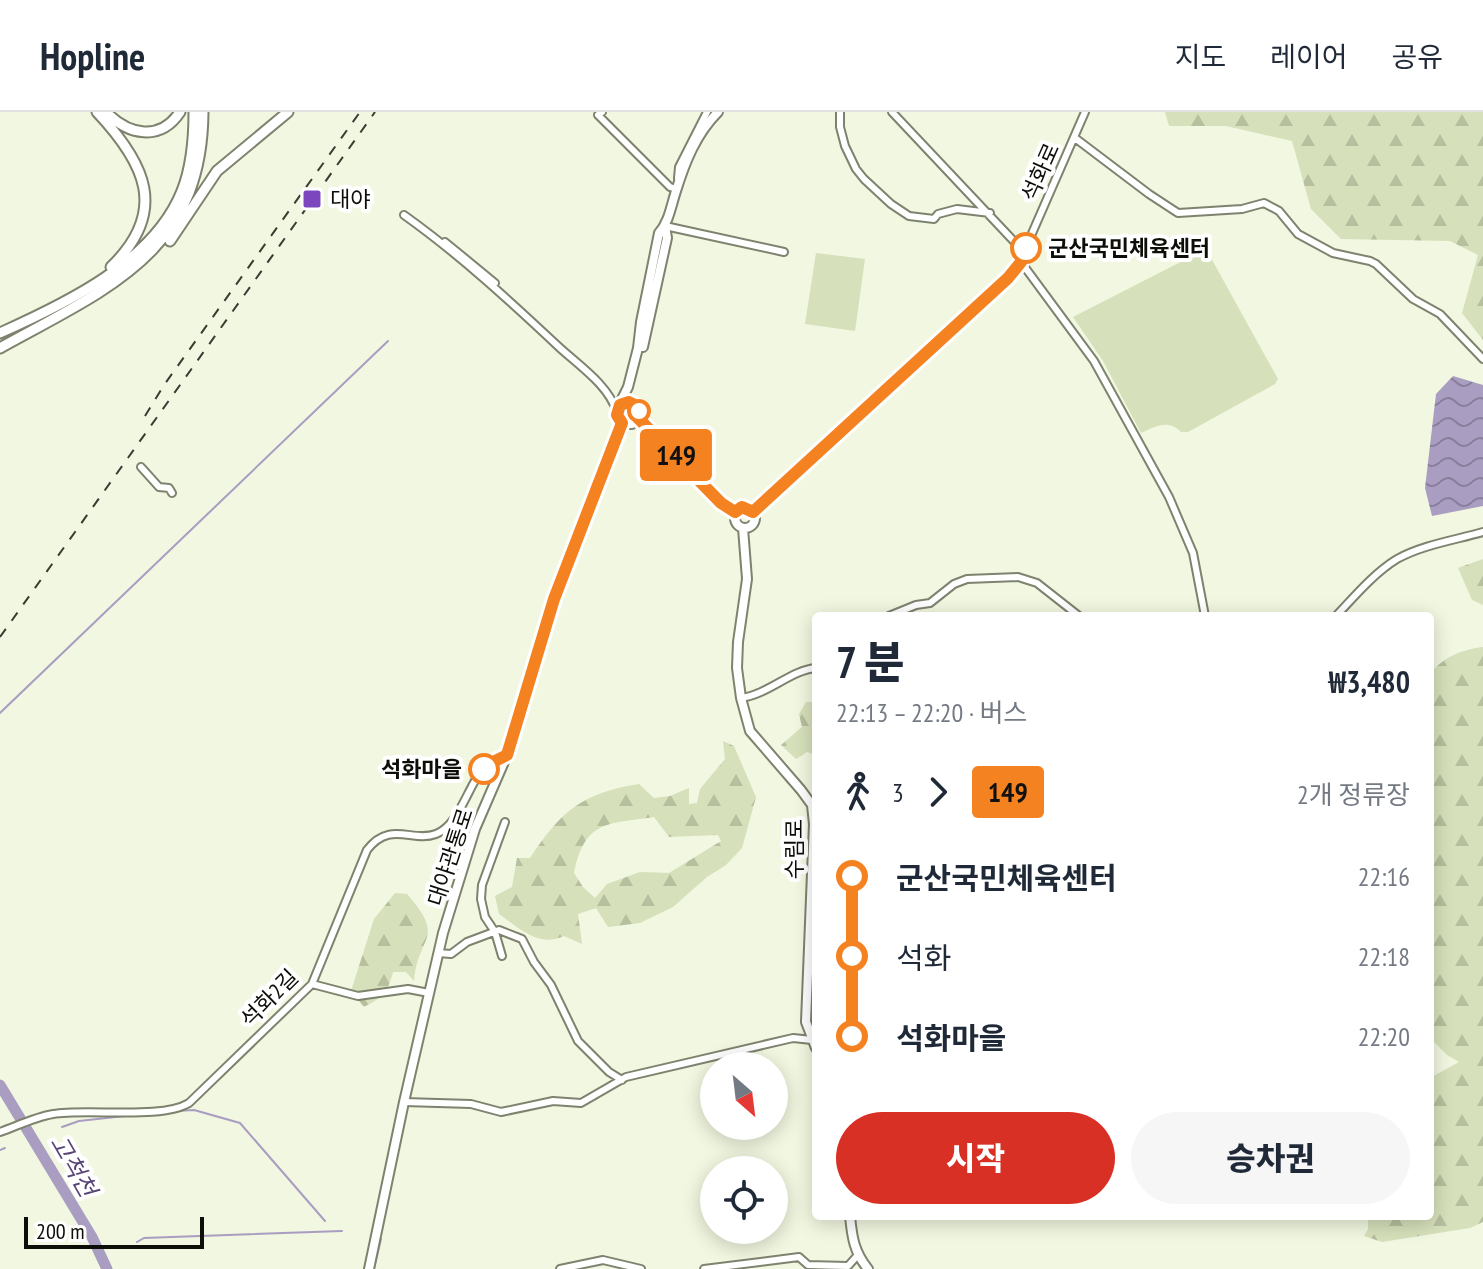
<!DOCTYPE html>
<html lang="ko">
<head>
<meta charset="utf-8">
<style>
  body { margin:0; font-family:"PT Sans Narrow","Noto Sans KR",sans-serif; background:#f6f6f7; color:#1f2937; height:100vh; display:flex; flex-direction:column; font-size:30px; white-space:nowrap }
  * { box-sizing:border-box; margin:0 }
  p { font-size:26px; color:#747a83 }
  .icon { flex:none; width:44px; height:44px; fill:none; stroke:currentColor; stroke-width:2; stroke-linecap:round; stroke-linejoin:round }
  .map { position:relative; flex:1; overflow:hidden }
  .details { position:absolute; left:812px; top:500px; width:622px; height:608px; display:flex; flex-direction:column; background:#fff; border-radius:8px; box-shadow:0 4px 20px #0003 }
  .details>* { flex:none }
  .badge { padding:0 16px; border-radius:6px; font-size:28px; line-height:52px }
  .needle { width:52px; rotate:152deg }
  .tools { position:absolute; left:700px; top:940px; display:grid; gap:16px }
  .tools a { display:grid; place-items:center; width:88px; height:88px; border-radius:50%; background:#fff; box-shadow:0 4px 20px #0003; font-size:40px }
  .scale { position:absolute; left:24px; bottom:20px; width:180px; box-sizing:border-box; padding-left:8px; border:4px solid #0c0e07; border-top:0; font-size:22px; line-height:28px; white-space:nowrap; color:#0c0e07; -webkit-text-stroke:6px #fff; paint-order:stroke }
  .map>.badge { position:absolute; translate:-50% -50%; box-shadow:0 0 0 4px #fff }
  .legs { display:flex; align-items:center; gap:12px; height:88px; padding:0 24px; font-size:26px }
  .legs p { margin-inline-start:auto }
  .summary { display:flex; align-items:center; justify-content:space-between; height:136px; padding:0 24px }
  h1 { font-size:44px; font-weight:800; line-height:60px }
  .action { display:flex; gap:16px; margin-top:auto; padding:16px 24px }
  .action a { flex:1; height:92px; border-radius:48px; background:#d93025; color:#fff; font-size:32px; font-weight:800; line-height:92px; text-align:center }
  .action a+a { background:#f6f6f7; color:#1f2937 }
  ul { padding:0 24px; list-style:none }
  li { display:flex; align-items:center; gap:28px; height:80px; font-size:30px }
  li i { display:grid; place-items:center; width:12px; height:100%; margin:0 10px; background:currentColor }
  li i::after { content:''; width:20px; height:20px; margin:-10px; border:6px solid; border-radius:50%; background:#fff }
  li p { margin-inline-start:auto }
  li:first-child i { background:linear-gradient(#0000 50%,currentColor 0) }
  li:last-child i { background:linear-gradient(currentColor 50%,#0000 0) }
  header { display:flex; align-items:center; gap:48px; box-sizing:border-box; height:112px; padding:0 40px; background:#fff; border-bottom:2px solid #e0e1e3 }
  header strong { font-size:38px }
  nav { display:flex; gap:44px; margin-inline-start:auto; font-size:28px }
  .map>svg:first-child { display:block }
  .forest { fill:url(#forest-firs); fill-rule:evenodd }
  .pitch { fill:#d6e0ba }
  .water { fill:url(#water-waves) }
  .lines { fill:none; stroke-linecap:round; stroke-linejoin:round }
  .stream { stroke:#aa9dc2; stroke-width:2 }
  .river { stroke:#aa9dc2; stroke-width:11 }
  .minor-casing { stroke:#7d836e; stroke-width:10 }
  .major-casing { stroke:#7d836e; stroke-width:12 }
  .highway-casing { stroke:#7d836e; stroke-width:13 }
  .minor { stroke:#fff; stroke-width:6 }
  .major { stroke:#fff; stroke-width:8 }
  .highway { stroke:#fff; stroke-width:9 }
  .rail { stroke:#393c32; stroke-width:2; stroke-dasharray:10 10; stroke-linecap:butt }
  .line-1-casing { stroke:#fff; stroke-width:18 }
  .line-1 { stroke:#f58220; stroke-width:12 }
  .poi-dot { fill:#7c47be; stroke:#fff; stroke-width:3 }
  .stop-1-dot { fill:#fff; stroke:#f58220; stroke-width:4 }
  .labels { text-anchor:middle; stroke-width:8; stroke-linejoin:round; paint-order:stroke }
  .street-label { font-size:22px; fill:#0c0e07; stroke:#fff }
  .poi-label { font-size:22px; fill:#0c0e07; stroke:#fff; text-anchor:start }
  .stop-label { font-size:22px; font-weight:bold; fill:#0c0e07; stroke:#fff; text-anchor:start }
  .water-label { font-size:24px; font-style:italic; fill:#574376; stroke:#fff }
</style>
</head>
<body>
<header>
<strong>Hopline</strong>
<nav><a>지도</a><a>레이어</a><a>공유</a></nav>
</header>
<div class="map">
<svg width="1483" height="1157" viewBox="0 0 1483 1157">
  <defs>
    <pattern id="forest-firs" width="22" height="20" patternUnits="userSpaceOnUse" patternTransform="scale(2)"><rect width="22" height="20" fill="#d6e0ba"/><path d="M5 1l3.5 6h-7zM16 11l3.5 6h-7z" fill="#b6bf9e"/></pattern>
    <pattern id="water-waves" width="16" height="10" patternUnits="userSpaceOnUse" patternTransform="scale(2)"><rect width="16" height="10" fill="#aa9dc2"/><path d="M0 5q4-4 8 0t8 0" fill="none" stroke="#897e9c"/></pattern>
  </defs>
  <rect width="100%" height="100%" fill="#f1f7e0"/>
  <!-- forest -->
  <path class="forest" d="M1165,0H1483V228L1462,201L1478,143L1450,129L1341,127L1311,97L1292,29L1226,14H1169Z
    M1483,447V493L1472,488L1458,456Z
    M1483,535V1110L1470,1116L1382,1130L1364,1124L1368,1117V1104H1430V966L1459,950L1447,943L1430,926V821L1433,816L1430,803V561C1446,544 1461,538 1483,535Z
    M806,590H816V643L807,640L796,647L781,633L802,615L799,602Z
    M723,629L734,634L756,685L742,736L726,753L707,765L673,795L640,811L608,815L596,796L578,802L582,832L564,824C538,836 519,816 499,802L495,784L512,775L517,746H530C561,699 582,681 639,672L654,686L670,684L689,676V692L697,691L700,677L725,647ZM654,705L669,725L718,723L721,729L669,761L640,760L607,772L595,786L583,775L574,761C585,708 607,712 654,705Z
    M395,781L407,782C447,828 418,822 414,869L406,860H393C388,880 382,886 364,895L351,879L374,807Z"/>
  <!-- pitch -->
  <path class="pitch" d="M1206,137L1278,267L1275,272L1188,320H1181C1169,307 1156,314 1141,321L1103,249L1073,205Z
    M816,141L865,147L855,219L805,212Z"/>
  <!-- water -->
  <path class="water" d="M1453,264L1483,273V394L1432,404L1425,376L1436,282Z"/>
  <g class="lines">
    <!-- stream -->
    <path class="stream" d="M0,601L388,229
      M176,999L194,998L240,1011L325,1109
      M62,1015L79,1009L134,1003
      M0,1038L5,1036
      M137,1130L144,1126L342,1119
      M374,1157L381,1127"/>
    <!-- river -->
    <path class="river" d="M0,973L92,1125L107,1157"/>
    <defs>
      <path id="minor" d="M602,0L598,3L670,75L676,77
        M840,0V15L845,34L856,57L864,67L891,92L909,104L934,107L938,102L957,97L990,101
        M892,0L1024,140
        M1075,26L1149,82L1178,101L1242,97L1264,91L1279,99L1298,122L1333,141L1370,149L1376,152L1413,187L1440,202L1483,247
        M678,66L679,55L707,0
        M404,103C460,143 510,189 560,236C581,255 608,273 617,300
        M665,114L784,140
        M445,130L495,171
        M1021,150L1094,249L1169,385L1193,441L1205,504
        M141,355L159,375L169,376L172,381
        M753,400L1016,158L1085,0
        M889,504L916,493L930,491L954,472L967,467L1018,465L1037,471L1079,504
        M1336,504C1354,485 1374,461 1397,447C1422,433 1455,428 1483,420
        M741,586C769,582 791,558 816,556
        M438,841L451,842L467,830L499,818L522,827L534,850L551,873L578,929L609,960L622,968
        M502,844L495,820L485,805L481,787L482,773L505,710
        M312,872L358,884L408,877L429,881
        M404,990L471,992L501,1000L553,989L581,991L626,965L793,926L812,928
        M0,1020C17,1014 35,1005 53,1002C88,996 161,1008 189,991L312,872L367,738C390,708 412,731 436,722C461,713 469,667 488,652C493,649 500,647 506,644
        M560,1157L603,1148L641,1157
        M704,1157L799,1145L808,1153L848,1154L857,1144"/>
      <path id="major" d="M643,235L667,126L665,114
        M619,295L625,290L632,291L638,296V306L632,312H625L618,306L617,297L628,275L638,236L641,210L659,121C669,110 671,94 676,79C685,50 696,22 718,0
        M638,306L721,391L735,400
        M735 406a10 10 0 1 1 20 0a10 10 0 1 1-20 0Z
        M743,416L747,467L738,530L737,556L741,586L750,619L801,678L812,693L814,712L806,910L816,936
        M850,1104C852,1125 854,1140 868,1157
        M369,1157L404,990L443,821L475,717L507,643L554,487L622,311"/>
      <path id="highway" d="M97,0C145,51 169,99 111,155
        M106,0C128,23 160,30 180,0
        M170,129L217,59L288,0
        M0,221C65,192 154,150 182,79C192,54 194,27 194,0
        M0,236C108,176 202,141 203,0"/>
    </defs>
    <!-- minor casing -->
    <use href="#minor" class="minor-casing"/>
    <!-- major casing -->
    <use href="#major" class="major-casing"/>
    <!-- highway casing -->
    <use href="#highway" class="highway-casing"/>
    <!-- minor -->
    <use href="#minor" class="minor"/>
    <!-- major -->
    <use href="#major" class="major"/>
    <!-- highway -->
    <use href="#highway" class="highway"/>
    <!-- rail -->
    <path class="rail" d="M145,304L164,273L360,0
      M0,525L375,0"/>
  </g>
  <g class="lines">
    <defs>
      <path id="line-1" d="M484,657L487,653L507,643L554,487L622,311L617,303L620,293L629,290L635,293L638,306L721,391L735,400L742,395L753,400L1008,166L1021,150L1026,136"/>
    </defs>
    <!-- line-1 casing -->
    <use href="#line-1" class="line-1-casing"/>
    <!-- line-1 -->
    <use href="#line-1" class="line-1"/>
  </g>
  <!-- markers -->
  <rect class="poi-dot" x="302" y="77" width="20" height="20" rx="4"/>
  <g class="stop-1-dot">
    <circle cx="1026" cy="136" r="14"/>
    <circle cx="639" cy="299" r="10"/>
    <circle cx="484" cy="657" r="14"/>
  </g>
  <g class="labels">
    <!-- street labels -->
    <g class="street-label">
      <text transform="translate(1040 60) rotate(-66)" y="8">석화로</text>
      <text transform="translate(794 737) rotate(-90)" y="8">수림로</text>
      <text transform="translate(450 745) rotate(-72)" y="8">대야관통로</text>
      <text transform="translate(269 886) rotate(-45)" y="8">석화2길</text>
    </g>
    <!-- poi labels -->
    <g class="poi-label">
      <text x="330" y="95">대야</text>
    </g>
    <!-- stop labels -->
    <g class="stop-label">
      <text x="1048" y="144">군산국민체육센터</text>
      <text x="462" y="665" text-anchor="end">석화마을</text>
    </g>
    <!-- water labels -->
    <g class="water-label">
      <text transform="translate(73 1054) rotate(60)" y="8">고척천</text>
    </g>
  </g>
</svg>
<div class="tools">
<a><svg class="needle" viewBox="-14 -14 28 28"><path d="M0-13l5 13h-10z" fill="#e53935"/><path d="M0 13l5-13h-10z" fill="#747a83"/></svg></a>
<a><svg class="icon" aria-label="locate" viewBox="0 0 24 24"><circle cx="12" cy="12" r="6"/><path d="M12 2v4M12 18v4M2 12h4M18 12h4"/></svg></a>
</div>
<div class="scale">200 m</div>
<b class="badge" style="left:676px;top:343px;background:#f58220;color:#111">149</b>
<section class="details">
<div class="summary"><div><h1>7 분</h1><p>22:13 – 22:20 · 버스</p></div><b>₩3,480</b></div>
<div class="legs"><svg class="icon" aria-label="walk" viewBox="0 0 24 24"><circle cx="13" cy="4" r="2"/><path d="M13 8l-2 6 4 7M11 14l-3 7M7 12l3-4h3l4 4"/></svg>3<svg class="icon" aria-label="forward" viewBox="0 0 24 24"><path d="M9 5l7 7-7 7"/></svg><b class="badge" style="background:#f58220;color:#111">149</b><p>2개 정류장</p></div>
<ul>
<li><i style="color:#f58220"></i><b>군산국민체육센터</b><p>22:16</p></li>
<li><i style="color:#f58220"></i><span>석화</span><p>22:18</p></li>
<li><i style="color:#f58220"></i><b>석화마을</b><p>22:20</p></li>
</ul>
<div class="action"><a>시작</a><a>승차권</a></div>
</section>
</div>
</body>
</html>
